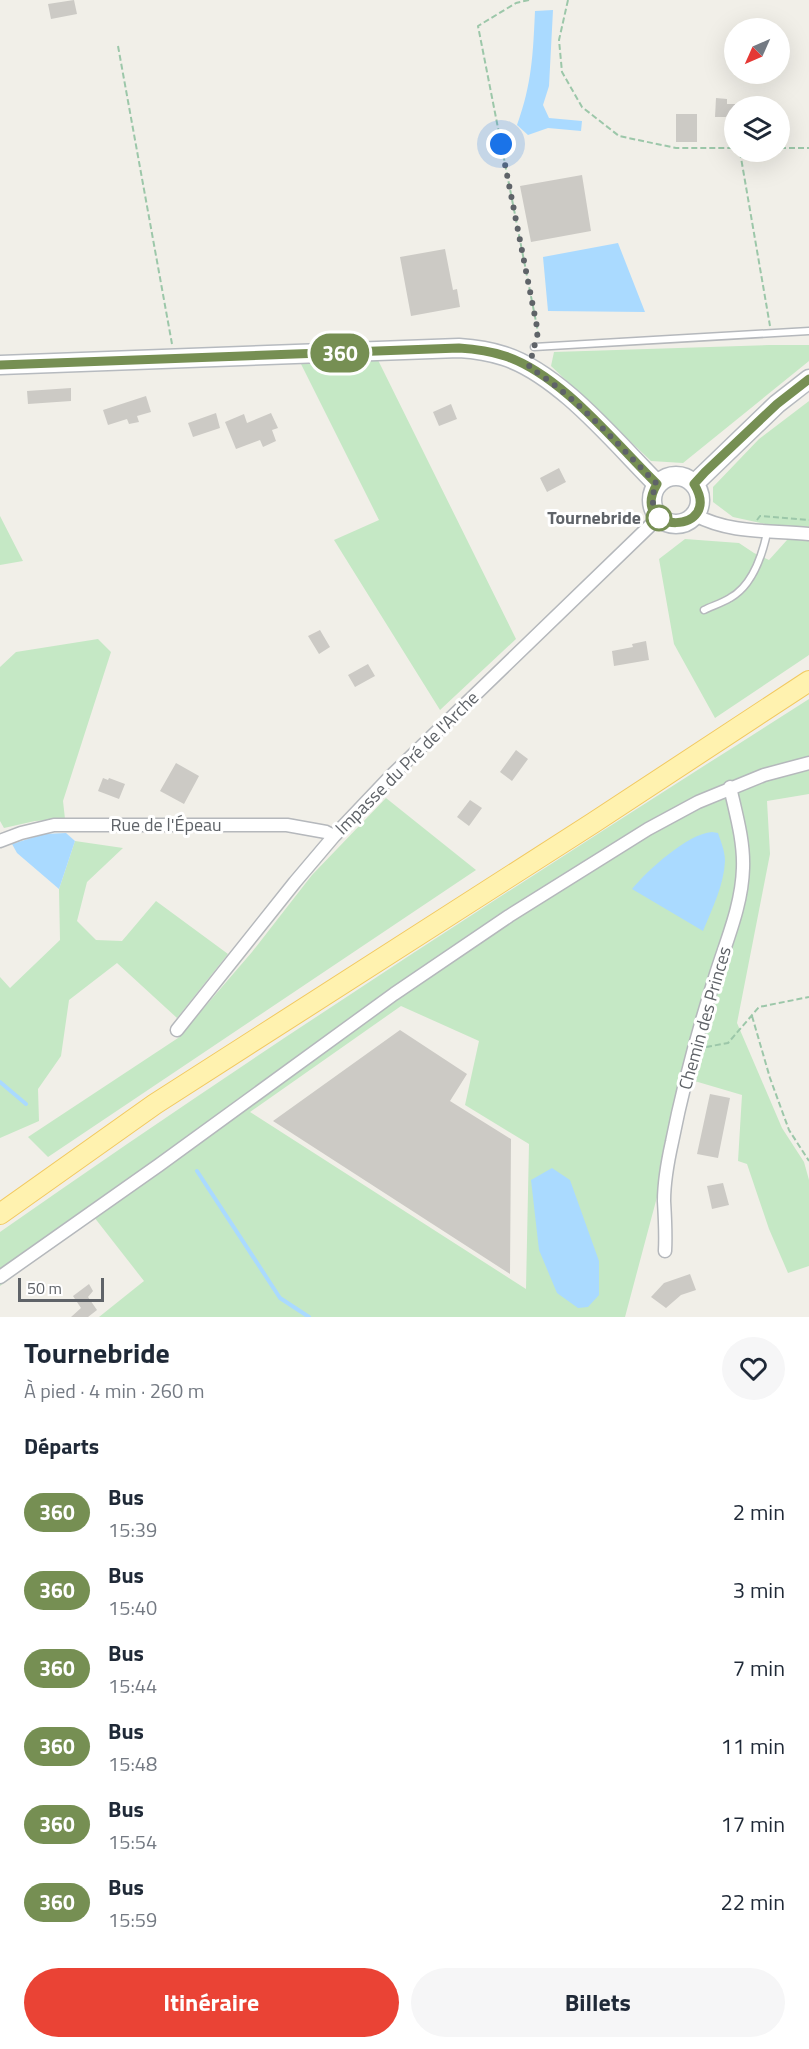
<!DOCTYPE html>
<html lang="fr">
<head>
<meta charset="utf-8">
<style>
  body { margin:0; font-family:"Titillium Web",sans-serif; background:#f6f6f7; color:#1f2937; height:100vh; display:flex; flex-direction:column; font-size:22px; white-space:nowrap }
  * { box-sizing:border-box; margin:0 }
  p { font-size:20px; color:#747a83 }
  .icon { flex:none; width:33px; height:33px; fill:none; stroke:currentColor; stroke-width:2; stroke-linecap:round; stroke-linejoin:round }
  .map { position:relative; height:1317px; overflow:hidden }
  .side { display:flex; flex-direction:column; background:#fff; flex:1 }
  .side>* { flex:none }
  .badge { padding:0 12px; border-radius:20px; font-size:21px; line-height:39px }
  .needle { width:39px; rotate:225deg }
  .controls { position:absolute; left:724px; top:18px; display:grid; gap:12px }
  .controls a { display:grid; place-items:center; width:66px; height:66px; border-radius:50%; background:#fff; box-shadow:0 6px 24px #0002; font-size:30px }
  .scale { position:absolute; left:18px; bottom:15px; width:86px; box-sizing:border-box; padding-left:6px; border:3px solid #5f6368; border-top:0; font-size:16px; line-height:21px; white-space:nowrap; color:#5f6368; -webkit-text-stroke:4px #fff; paint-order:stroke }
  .you { position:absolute; width:30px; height:30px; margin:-15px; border:4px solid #fff; border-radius:50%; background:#1a73e8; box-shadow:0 0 0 9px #1a73e833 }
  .map>.badge { position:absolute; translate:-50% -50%; box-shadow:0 0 0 3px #fff }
  h2 { padding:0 24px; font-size:22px; line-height:54px }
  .round { display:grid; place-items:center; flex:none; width:63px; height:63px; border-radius:32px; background:#f6f6f7 }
  .headline { display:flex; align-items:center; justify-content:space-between; height:102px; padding:0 24px }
  h1 { font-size:28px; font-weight:700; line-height:45px }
  .cta { display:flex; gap:12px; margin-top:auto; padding:12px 24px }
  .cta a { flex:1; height:69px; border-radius:36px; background:#ea4335; color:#fff; font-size:24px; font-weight:700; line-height:69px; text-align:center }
  .cta a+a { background:#f6f6f7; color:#1f2937 }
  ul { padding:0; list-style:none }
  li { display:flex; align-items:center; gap:18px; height:78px; padding:0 24px }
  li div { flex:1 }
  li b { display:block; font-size:22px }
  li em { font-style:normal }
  li .badge { min-width:66px; font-weight:700; text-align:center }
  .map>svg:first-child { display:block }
  .green { fill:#c5e8c5; fill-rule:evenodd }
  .water { fill:#aadaff }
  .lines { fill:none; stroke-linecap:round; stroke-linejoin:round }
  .stream { stroke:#aadaff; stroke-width:4 }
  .building { fill:#cccac5 }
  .lane-casing { stroke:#b5b8bc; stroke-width:9 }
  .street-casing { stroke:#b5b8bc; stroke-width:15 }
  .secondary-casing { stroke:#b6babf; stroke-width:21 }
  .primary-casing { stroke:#f2c960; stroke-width:22 }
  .path { stroke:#9cc7a9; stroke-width:2; stroke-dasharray:6 3; stroke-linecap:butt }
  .lane { stroke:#fff; stroke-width:6 }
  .street { stroke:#fff; stroke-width:12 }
  .secondary { stroke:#fff; stroke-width:18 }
  .primary { stroke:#fff2af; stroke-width:20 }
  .line-casing { stroke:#fff; stroke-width:14 }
  .line { stroke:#768f53; stroke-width:9 }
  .walk { stroke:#5f6368; stroke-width:6; stroke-dasharray:0 10.8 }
  .stop-dot { fill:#fff; stroke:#768f53; stroke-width:3 }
  .labels { text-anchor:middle; stroke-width:6; stroke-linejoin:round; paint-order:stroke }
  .stop-label { font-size:18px; font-weight:bold; fill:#5f6368; stroke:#fff; text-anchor:end }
  .street-label { font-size:18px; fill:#5f6368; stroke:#fff }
</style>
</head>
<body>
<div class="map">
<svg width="809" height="1317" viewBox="0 0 809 1317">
  <rect width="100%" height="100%" fill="#f1efe8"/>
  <!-- green -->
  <path class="green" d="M769,345H809V361L683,463L651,461L551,366L554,352Z
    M377,358L516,639L440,710L334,540L379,520L300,362Z
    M809,401V528L770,525L733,517L713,502V487L759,439Z
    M0,516L23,561L0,565Z
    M685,539L739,543L754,553L769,560L787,540H809V655L715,718L674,644L659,559Z
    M98,639L111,652L63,801L65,819L35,821L4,828L0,821V667L16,652Z
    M809,699V794L767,801L770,854L737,1023L782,1128L804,1162L809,1180V1266L788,1273L769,1229L747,1164L738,1161L742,1095L681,1077L661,1182L625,1317H99L144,1281L94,1217L0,1286V1232C265,1046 537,872 809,699ZM401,1006L479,1041L465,1105L529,1144L526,1289L250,1112Z
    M386,798L476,870L48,1157L28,1137L178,1038L252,952L312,875Z
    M75,841L123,848L87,882L77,921L96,940L122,941L156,901L228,954L177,1018L117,963L69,1000L61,1056L38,1089L39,1121L0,1138V977L10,988L60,940L59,889Z"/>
  <!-- water -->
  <path class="water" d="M553,10L549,86L543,105L549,118L582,121L581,131L548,128L528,135L517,125C532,84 533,54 535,11Z
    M618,243L645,312L548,311L543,257Z
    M712,832L718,833C721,842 725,851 725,861C724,885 712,909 703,931L632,889C648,870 687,834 712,832Z
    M66,833L75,841L59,889L17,853L12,844L44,834Z
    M552,1168L570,1180L599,1261V1295L588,1307L578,1308L557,1293L539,1250L531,1180Z"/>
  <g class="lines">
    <!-- stream -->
    <path class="stream" d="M0,1082L26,1104
      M197,1171L280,1298L309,1317"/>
  </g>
  <!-- building -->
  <path class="building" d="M74,0L77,14L51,19L48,4Z
    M716,98L727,99V104H735V117H715Z
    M676,114H697V142H676Z
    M582,175L591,231L531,242L520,186Z
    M445,249L453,290L457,289L460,307L411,316L400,257Z
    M71,388V401L28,404L27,391Z
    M146,396L151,412L137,416L139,422L129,424L127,419L108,425L103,410Z
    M451,404L457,419L439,426L433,412Z
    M216,413L220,428L193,437L188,423Z
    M271,413L278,428L272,430L276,441L263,447L260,440L236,449L225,422L244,414L247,423Z
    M559,468L566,482L547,492L540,478Z
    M320,630L330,647L319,654L308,636Z
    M646,641L649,660L614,666L612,651L633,647L632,644Z
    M368,664L375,676L355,687L348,675Z
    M516,750L528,759L512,781L500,772Z
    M176,763L199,776L184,804L160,791Z
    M103,778L108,780L109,778L125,784L119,799L98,791Z
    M470,800L482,808L469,826L457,817Z
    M400,1030L467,1074L450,1101L511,1139L510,1274L273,1121Z
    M710,1094L730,1098L718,1158L697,1154Z
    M723,1183L729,1205L712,1209L707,1186Z
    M690,1274L696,1290L681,1295L666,1308L651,1297L664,1283Z
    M89,1284L93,1291L88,1297L97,1310L88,1317H71L81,1308L73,1296Z"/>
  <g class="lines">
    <defs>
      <path id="lane" d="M534,347L809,331
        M704,610C712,606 722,603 730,598C752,586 762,556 767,533"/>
      <path id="street" d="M695,515C731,534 769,530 809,534
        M0,841L21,833L54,825H287L326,832L334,836
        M177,1030L295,882L334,836L391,776L659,517
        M665,1251C666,1234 665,1218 664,1201C664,1182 668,1160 672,1142C683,1086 699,1028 716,974C727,939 742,905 743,868C744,841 736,814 730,787
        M0,1277L159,1165L394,994L509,916L648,829L698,802L764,775L809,763"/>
      <path id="secondary" d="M0,365L459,348C474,349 489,351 504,356C560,374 615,442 657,484
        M652 500a24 24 0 1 1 48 0a24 24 0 1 1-48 0Z
        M694,484L777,404L809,379"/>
      <path id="primary" d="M0,1214L155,1104L593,823L809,681"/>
    </defs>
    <!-- lane casing -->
    <use href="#lane" class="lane-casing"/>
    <!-- street casing -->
    <use href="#street" class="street-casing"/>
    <!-- secondary casing -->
    <use href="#secondary" class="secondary-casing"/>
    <!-- primary casing -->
    <use href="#primary" class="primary-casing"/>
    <!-- path -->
    <path class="path" d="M529,0L516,3L478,26L538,332L537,338
      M568,0L559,40L562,72L582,107L619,136L676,148H735
      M118,46L172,344
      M780,148H809
      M740,152L770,326
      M757,520L760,516L809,520
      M752,1016L770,1078L789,1130L809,1161
      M706,1047L728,1043L759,1007L809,997"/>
    <!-- lane -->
    <use href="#lane" class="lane"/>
    <!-- street -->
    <use href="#street" class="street"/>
    <!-- secondary -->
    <use href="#secondary" class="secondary"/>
    <!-- primary -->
    <use href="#primary" class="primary"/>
  </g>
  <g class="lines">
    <defs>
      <path id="line" d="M0,365L459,348C475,349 490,351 505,356C562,375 614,442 657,484C627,536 725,535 694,484L705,472L777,404L809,379"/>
    </defs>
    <!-- line casing -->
    <use href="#line" class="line-casing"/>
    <!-- line -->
    <use href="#line" class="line"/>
    <!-- walk -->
    <path class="walk" d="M501,144L538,332L529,367C578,398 616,443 657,484C650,497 652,506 659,518"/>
  </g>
  <!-- markers -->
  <circle class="stop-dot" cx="659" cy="518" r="12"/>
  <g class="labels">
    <!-- stop labels -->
    <g class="stop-label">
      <text x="641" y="524">Tournebride</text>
    </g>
    <!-- street labels -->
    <g class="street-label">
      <text transform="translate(407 763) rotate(-45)" y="6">Impasse du Pré de l'Arche</text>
      <text x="166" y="831">Rue de l'Épeau</text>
      <text transform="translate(705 1018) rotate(-74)" y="6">Chemin des Princes</text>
    </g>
  </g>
</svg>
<div class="controls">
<a><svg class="needle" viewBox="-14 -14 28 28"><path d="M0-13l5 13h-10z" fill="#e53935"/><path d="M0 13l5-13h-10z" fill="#747a83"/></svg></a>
<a><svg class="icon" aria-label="layers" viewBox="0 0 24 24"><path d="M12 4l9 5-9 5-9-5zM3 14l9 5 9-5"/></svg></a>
</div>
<div class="scale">50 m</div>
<div class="you" style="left:501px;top:144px"></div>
<b class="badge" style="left:340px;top:353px;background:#768f53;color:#fff">360</b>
</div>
<section class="side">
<div class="headline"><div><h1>Tournebride</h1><p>À pied · 4 min · 260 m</p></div><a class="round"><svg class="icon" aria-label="heart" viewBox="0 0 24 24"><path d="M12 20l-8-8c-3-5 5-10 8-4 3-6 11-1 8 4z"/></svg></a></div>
<h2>Départs</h2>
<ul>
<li><span class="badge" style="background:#768f53;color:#fff">360</span><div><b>Bus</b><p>15:39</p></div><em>2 min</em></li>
<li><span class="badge" style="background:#768f53;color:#fff">360</span><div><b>Bus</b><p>15:40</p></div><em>3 min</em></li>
<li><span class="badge" style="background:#768f53;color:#fff">360</span><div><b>Bus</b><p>15:44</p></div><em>7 min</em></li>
<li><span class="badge" style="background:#768f53;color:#fff">360</span><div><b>Bus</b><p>15:48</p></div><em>11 min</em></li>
<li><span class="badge" style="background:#768f53;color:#fff">360</span><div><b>Bus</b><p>15:54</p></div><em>17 min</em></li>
<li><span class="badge" style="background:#768f53;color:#fff">360</span><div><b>Bus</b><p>15:59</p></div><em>22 min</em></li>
</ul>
<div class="cta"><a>Itinéraire</a><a>Billets</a></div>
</section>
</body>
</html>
